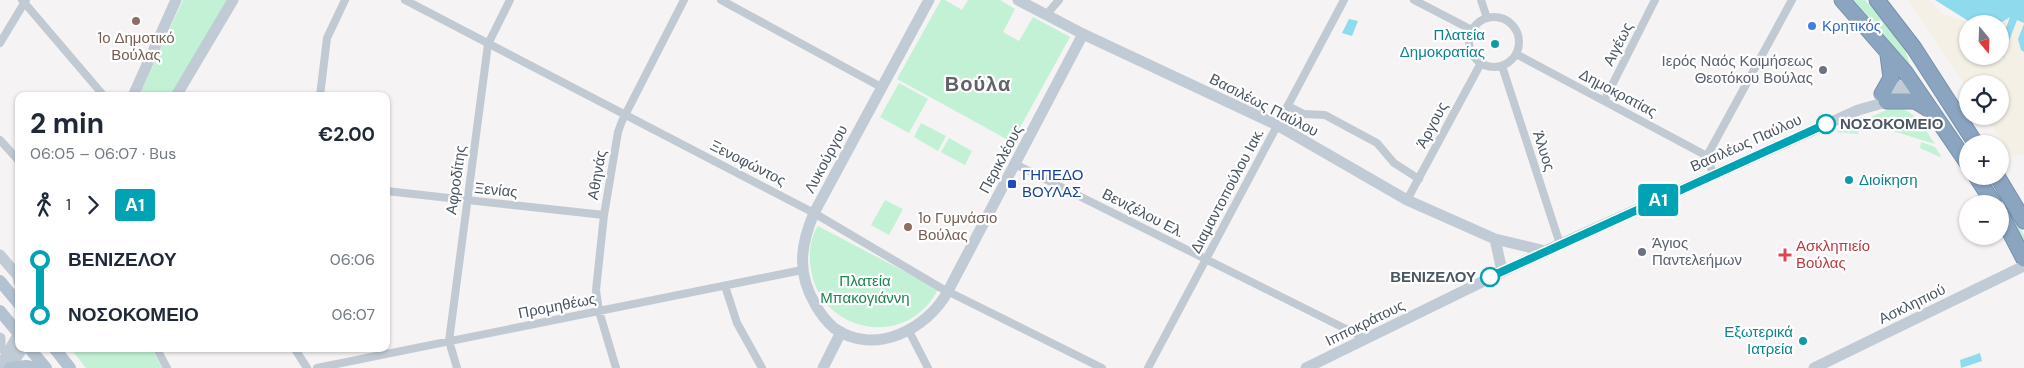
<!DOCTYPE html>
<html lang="en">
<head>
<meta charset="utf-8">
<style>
  body { margin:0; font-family:"DM Sans",sans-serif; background:#f2f2f3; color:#1f2937; height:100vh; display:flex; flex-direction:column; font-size:19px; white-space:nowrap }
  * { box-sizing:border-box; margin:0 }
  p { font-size:16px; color:#747a83 }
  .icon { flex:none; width:28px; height:28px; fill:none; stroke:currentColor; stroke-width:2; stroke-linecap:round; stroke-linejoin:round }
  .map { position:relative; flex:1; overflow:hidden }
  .sheet { position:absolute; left:15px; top:92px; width:375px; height:260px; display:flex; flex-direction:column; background:#fff; border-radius:10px; box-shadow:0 1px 4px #0004 }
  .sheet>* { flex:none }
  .badge { padding:0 10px; border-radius:4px; font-size:18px; line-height:32px }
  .needle { width:32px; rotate:161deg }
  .tools { position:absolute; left:1959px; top:15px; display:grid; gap:10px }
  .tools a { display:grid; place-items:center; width:50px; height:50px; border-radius:50%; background:#fff; box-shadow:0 1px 4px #0004; font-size:25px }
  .map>.badge { position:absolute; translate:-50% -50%; box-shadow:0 0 0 2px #fff }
  .legs { display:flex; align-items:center; gap:8px; height:55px; padding:0 15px; font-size:16px }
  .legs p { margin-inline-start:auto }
  .summary { display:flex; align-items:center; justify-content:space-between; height:85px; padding:0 15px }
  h1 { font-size:28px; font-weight:700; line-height:38px }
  ul { padding:0 15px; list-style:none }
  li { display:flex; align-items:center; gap:18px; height:55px; font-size:19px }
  li i { display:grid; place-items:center; width:8px; height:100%; margin:0 6px; background:currentColor }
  li i::after { content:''; width:12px; height:12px; margin:-6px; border:4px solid; border-radius:50%; background:#fff }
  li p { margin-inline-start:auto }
  li:first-child i { background:linear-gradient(#0000 50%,currentColor 0) }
  li:last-child i { background:linear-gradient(currentColor 50%,#0000 0) }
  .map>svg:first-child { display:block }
  .green { fill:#c3f1d5 }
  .sand { fill:#f5f0e5 }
  .water { fill:#90daee }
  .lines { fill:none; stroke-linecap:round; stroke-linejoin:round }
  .highway-casing { stroke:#7690ad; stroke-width:17 }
  .street { stroke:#c1cad2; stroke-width:8 }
  .secondary { stroke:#c1cbd6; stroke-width:11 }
  .primary { stroke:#b3c2d1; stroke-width:12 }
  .highway { stroke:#8ba5c1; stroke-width:15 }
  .line-1-casing { stroke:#fff; stroke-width:11 }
  .line-1 { stroke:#00a3b4; stroke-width:8 }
  .education-dot { fill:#8d6e63; stroke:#fff; stroke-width:2 }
  .shop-dot { fill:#3f7fe0; stroke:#fff; stroke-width:2 }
  .culture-dot { fill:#0f9aa8; stroke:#fff; stroke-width:2 }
  .worship-dot { fill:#6b7280; stroke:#fff; stroke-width:2 }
  .stop-1-dot { fill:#fff; stroke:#00a3b4; stroke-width:2.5 }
  .transit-dot { fill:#1a4fb4; stroke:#fff; stroke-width:2 }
  .health-dot { fill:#e0444e; stroke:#fff; stroke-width:2 }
  .labels { text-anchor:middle; stroke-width:4.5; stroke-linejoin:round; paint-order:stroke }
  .shop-label { font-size:15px; fill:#366cbe; stroke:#fff; text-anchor:start }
  .culture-label { font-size:15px; fill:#0d838f; stroke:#fff; text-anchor:end }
  .education-label { font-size:15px; fill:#785e54; stroke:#fff }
  .street-label { font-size:15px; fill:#4a5661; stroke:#fff }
  .worship-label { font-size:15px; fill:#5b616d; stroke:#fff; text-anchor:end }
  .stop-label { font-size:15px; font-weight:bold; fill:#4a5661; stroke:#fff; text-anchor:start }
  .transit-label { font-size:15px; fill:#164399; stroke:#fff; text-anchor:start }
  .health-label { font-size:15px; fill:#be3a42; stroke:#fff; text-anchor:start }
  .park-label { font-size:15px; fill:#17864f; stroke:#fff }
  .district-label { font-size:20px; font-weight:bold; letter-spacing:1px; fill:#5f6368; stroke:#fff }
</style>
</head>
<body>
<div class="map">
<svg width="2024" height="368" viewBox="0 0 2024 368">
  <rect width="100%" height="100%" fill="#f5f3f3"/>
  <!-- green -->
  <path class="green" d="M183,0H227L171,96H139Z
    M941,0H945L962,10L968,0H1000L1015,9L1003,32L1019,41L1033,17L1070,37L1012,142L897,79Z
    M1854,0H1865C1882,19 1910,44 1910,71L1889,42Z
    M899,83L928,99L909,133L880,117Z
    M1894,107C1915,109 1924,128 1935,144L1860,121Z
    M921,123L946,136L938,151L914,137Z
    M1855,124L1862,126L1858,134L1836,132Z
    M949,138L972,151L965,165L941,152Z
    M1921,142L1935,147L1941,156L1940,157L1920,148Z
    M1984,176H1986L2021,229L2024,235V242Z
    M885,200L903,209L889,235L871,225Z
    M818,226L938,289C907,352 815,333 810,262C809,250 811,236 818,226Z
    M71,349H152L162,368H86Z"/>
  <!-- sand -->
  <path class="sand" d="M1908,0H1929L1944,15L1976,24H1968V56L2003,57L2017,20L2024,23L2021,50L2024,52V154L2012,157L1986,116H2000V84H1968L1967,88Z
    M2009,17H2010L2000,44L1999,24Z"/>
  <!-- water -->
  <path class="water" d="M1935,0H2024V23L2017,20L2003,57H1995L2000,56V44L2010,17L1999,24L1970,22Z
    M1349,19L1358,21L1352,36L1342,33Z
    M2024,24V52L2021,50L2018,39Z
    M1980,353L1982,361L1961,368L1960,360Z"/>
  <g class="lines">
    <defs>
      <path id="highway" d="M1842,0L1905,72L1968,164
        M1877,0L1914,48L1976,144
        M1882,94L1891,78L1888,55
        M1886,101H1915L1930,110
        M1976,176L1994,204
        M1997,176L2024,221
        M2000,213L2024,259"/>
    </defs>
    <!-- highway casing -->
    <use href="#highway" class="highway-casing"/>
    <!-- street -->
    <path class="street" d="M22,0L104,96
      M405,0L814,213L941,288L1102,368
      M721,0L881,87
      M1414,0L1472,30
      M1481,0L1487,18
      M1047,14L1059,0
      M1469 42a25 25 0 1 1 50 0a25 25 0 1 1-50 0Z
      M0,43L26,0
      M1516,54L1707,156
      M1502,66L1560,244
      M320,96L327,38L345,0
      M1604,101L1655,0
      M1288,106L1304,114L1325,115L1377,143L1394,163L1419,179
      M0,140L19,161
      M1015,164L1366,339
      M1713,174L1707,156L1792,0
      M386,191L604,215
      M1407,200L1481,63
      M725,286L737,323L762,368
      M909,331L928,368
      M157,349L167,368
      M295,349L307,368
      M317,368L802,270
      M457,368L449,341L488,44L510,0
      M616,368L599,311L596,290L604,215L618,132L622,121L684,0
      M1148,368L1344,0"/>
    <!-- secondary -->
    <path class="secondary" d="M929,0L814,213C800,246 797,273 815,304C820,313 827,322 834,328C874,357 928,329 948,291L1083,34
      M1018,0L1083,34L1277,125L1407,200L1495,239L1545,251
      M133,96L176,0
      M176,96L233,0
      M1880,96L1905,84L1913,83
      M1495,239L1502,271
      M0,255L18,276L19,282
      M0,338V348
      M4,368L5,358L19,333
      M5,368L14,361L22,349
      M823,368L841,332
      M1306,368L1545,251L1856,111C1874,104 1904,102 1913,83
      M1814,368L2024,266"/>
    <!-- primary -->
    <path class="primary" d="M0,281L19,304
      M0,311L19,334
      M30,349L46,368
      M55,349L70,368
      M10,368L26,366L37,368"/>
    <!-- highway -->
    <use href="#highway" class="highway"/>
  </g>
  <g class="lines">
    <defs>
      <path id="line-1" d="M1490,277L1826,124"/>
    </defs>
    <!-- line-1 casing -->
    <use href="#line-1" class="line-1-casing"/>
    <!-- line-1 -->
    <use href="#line-1" class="line-1"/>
  </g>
  <!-- markers -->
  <g class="education-dot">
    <circle cx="136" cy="21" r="5"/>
    <circle cx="908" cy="227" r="5"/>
  </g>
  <circle class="shop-dot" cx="1812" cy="26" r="5"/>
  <g class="culture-dot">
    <circle cx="1495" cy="44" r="5"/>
    <circle cx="1849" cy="180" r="5"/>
    <circle cx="1803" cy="341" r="5"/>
  </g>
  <g class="worship-dot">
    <circle cx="1823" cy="70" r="5"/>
    <circle cx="1642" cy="252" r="5"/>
  </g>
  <g class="stop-1-dot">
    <circle cx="1826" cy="124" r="9"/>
    <circle cx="1490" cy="277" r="9"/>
  </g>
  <rect class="transit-dot" x="1007" y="179" width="10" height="10" rx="2.5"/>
  <path class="health-dot" d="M1782.5 247.5h5v5h5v5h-5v5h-5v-5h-5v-5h5z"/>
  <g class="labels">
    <!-- shop labels -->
    <g class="shop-label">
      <text x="1822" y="31">Κρητικός</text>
    </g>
    <!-- culture labels -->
    <g class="culture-label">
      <text x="1485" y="40">Πλατεία<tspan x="1485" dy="17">Δημοκρατίας</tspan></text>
      <text x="1859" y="185" text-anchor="start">Διοίκηση</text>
      <text x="1793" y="337">Εξωτερικά<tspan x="1793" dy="17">Ιατρεία</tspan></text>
    </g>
    <!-- education labels -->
    <g class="education-label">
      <text x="136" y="43">1ο Δημοτικό<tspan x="136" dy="17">Βούλας</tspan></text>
      <text x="918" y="223" text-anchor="start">1ο Γυμνάσιο<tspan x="918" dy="17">Βούλας</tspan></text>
    </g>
    <!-- street labels -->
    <g class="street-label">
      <text transform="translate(1618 44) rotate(-63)" y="5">Αιγέως</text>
      <text transform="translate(1618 93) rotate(28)" y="5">Δημοκρατίας</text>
      <text transform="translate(1264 105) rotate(27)" y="5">Βασιλέως Παύλου</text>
      <text transform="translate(1432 125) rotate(-62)" y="5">Άργους</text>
      <text transform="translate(1746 143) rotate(-24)" y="5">Βασιλέως Παύλου</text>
      <text transform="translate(1544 151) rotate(72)" y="5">Άλυος</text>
      <text transform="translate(826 159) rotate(-62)" y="5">Λυκούργου</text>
      <text transform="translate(1001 159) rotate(-62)" y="5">Περικλέους</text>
      <text transform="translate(748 163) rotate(27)" y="5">Ξενοφώντος</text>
      <text transform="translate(597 175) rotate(-80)" y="5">Αθηνάς</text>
      <text transform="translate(456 180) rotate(-82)" y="5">Αφροδίτης</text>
      <text transform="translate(496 190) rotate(6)" y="5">Ξενίας</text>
      <text transform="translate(1227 191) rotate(-62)" y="5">Διαμαντοπούλου Ιακ.</text>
      <text transform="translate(1143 213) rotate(27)" y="5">Βενιζέλου Ελ.</text>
      <text transform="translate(1912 304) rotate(-26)" y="5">Ασκληπιού</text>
      <text transform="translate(557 306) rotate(-11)" y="5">Προμηθέως</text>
      <text transform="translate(1365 323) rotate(-26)" y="5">Ιπποκράτους</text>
    </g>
    <!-- worship labels -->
    <g class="worship-label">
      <text x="1813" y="66">Ιερός Ναός Κοιμήσεως<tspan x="1813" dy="17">Θεοτόκου Βούλας</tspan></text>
      <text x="1652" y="248" text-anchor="start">Άγιος<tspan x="1652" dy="17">Παντελεήμων</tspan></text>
    </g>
    <!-- stop labels -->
    <g class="stop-label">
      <text x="1840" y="129">ΝΟΣΟΚΟΜΕΙΟ</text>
      <text x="1476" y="282" text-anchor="end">ΒΕΝΙΖΕΛΟΥ</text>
    </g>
    <!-- transit labels -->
    <g class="transit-label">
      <text x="1022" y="180">ΓΗΠΕΔΟ<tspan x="1022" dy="17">ΒΟΥΛΑΣ</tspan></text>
    </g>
    <!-- health labels -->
    <g class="health-label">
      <text x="1796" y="251">Ασκληπιείο<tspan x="1796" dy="17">Βούλας</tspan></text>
    </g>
    <!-- park labels -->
    <g class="park-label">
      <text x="865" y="286">Πλατεία<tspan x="865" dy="17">Μπακογιάννη</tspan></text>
    </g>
    <!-- district labels -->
    <g class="district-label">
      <text x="978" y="91">Βούλα</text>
    </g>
  </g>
</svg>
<div class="tools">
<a><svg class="needle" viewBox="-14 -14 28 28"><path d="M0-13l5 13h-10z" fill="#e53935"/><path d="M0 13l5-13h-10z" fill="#747a83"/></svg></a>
<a><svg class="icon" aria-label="locate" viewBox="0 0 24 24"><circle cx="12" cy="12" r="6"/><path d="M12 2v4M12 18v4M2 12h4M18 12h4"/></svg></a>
<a>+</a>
<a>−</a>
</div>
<b class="badge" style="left:1658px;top:200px;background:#00a3b4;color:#fff">Α1</b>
<section class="sheet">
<div class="summary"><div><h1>2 min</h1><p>06:05 – 06:07 · Bus</p></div><b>€2.00</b></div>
<div class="legs"><svg class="icon" aria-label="walk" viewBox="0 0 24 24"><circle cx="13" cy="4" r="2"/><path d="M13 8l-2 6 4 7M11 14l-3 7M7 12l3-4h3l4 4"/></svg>1<svg class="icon" aria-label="forward" viewBox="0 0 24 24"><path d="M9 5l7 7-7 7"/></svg><b class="badge" style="background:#00a3b4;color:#fff">Α1</b></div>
<ul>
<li><i style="color:#00a3b4"></i><b>ΒΕΝΙΖΕΛΟΥ</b><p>06:06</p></li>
<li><i style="color:#00a3b4"></i><b>ΝΟΣΟΚΟΜΕΙΟ</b><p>06:07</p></li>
</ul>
</section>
</div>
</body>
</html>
